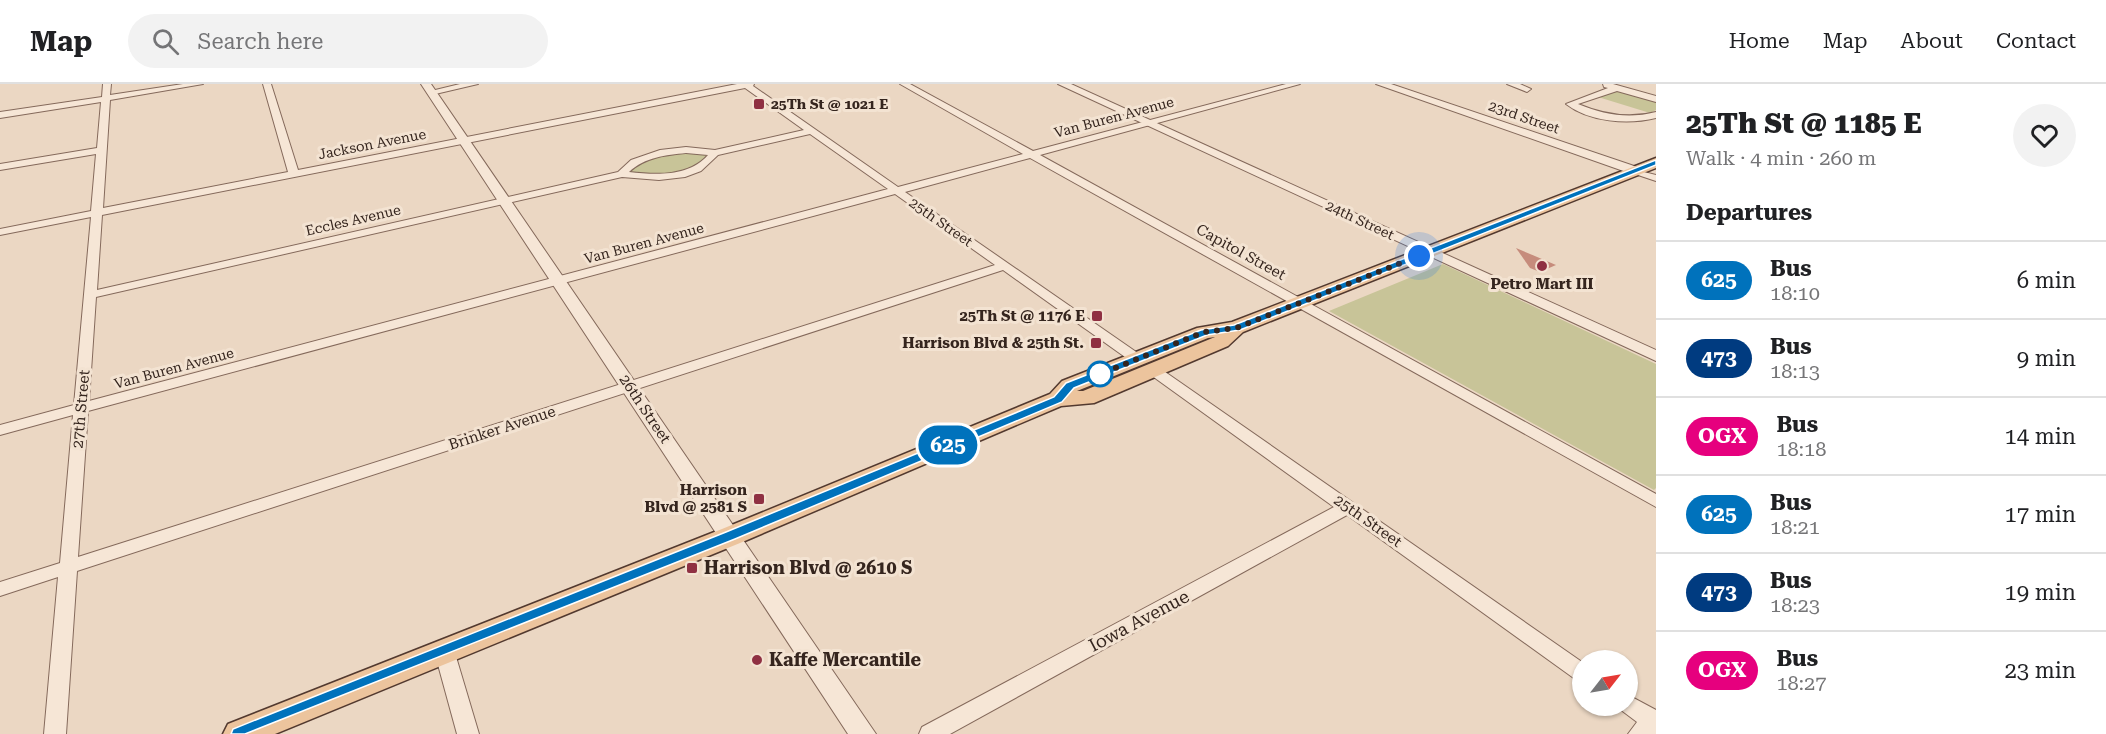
<!DOCTYPE html>
<html lang="en">
<head>
<meta charset="utf-8">
<style>
  body { margin:0; font-family:"Roboto Serif",serif; background:#f2f2f2; color:#202124; height:100vh; display:flex; flex-direction:column; font-size:22px; white-space:nowrap }
  * { box-sizing:border-box; margin:0 }
  p { font-size:20px; color:#757577 }
  .icon { flex:none; width:33px; height:33px; fill:none; stroke:currentColor; stroke-width:2; stroke-linecap:round; stroke-linejoin:round }
  .map { position:relative; flex:1; overflow:hidden }
  .sheet { display:flex; flex-direction:column; background:#fff; width:450px }
  .sheet>* { flex:none }
  .badge { padding:0 12px; border-radius:20px; font-size:21px; line-height:39px }
  .needle { width:39px; rotate:59deg }
  .buttons { position:absolute; left:1572px; top:566px; display:grid; gap:12px }
  .buttons a { display:grid; place-items:center; width:66px; height:66px; border-radius:50%; background:#fff; box-shadow:0 2px 4px #0004; font-size:30px }
  .you { position:absolute; width:30px; height:30px; margin:-15px; border:4px solid #fff; border-radius:50%; background:#1a73e8; box-shadow:0 0 0 9px #1a73e833 }
  .map>.badge { position:absolute; translate:-50% -50%; box-shadow:0 0 0 3px #fff }
  h2 { padding:0 30px; font-size:22px; line-height:54px }
  .round { display:grid; place-items:center; flex:none; width:63px; height:63px; border-radius:32px; background:#f2f2f2 }
  .summary { display:flex; align-items:center; justify-content:space-between; height:102px; padding:0 30px }
  h1 { font-size:28px; font-weight:800; line-height:45px }
  ul { padding:0; list-style:none }
  li { display:flex; align-items:center; gap:18px; height:78px; padding:0 30px; border-top:2px solid #e0e0e0 }
  li div { flex:1 }
  li b { display:block; font-size:22px }
  li em { font-style:normal }
  li .badge { min-width:66px; font-weight:700; text-align:center }
  header { display:flex; align-items:center; gap:36px; box-sizing:border-box; height:84px; padding:0 30px; background:#fff; border-bottom:2px solid #e0e0e0 }
  header strong { font-size:28px }
  nav { display:flex; gap:33px; margin-inline-start:auto; font-size:21px }
  .search { width:420px; height:54px; background:#f2f2f2; display:flex; align-items:center; gap:15px; box-sizing:border-box; padding:0 21px; border-radius:33px; color:#757577; font-size:22px }
  main { display:flex; flex:1; min-height:0 }
  .map>svg:first-child { display:block }
  .green { fill:#c8c498 }
  .building { fill:#c68c7c }
  .lines { fill:none; stroke-linecap:round; stroke-linejoin:round }
  .minor-casing { stroke:#84695b; stroke-width:2 }
  .tertiary-casing { stroke:#84695b; stroke-width:2 }
  .primary-casing { stroke:#52392f; stroke-width:3 }
  .minor { fill:#f6e6d6; fill-rule:evenodd }
  .tertiary { fill:#f6e6d6; fill-rule:evenodd }
  .primary { fill:#ecc49d; fill-rule:evenodd }
  .line { fill:#0072bc; stroke:#fff; stroke-width:1.5 }
  .walk { stroke:#35251e; stroke-width:6; stroke-dasharray:0 10.8 }
  .poi-dot { fill:#8f3042; stroke:#f3e3d2; stroke-width:2 }
  .stop-dot { fill:#fff; stroke:#0072bc; stroke-width:3 }
  .labels { text-anchor:middle; stroke-width:6; stroke-linejoin:round; paint-order:stroke }
  .far-poi-label { font-size:14px; font-weight:bold; fill:#35251e; stroke:#f3e3d2; text-anchor:start }
  .far-street-label { font-size:14px; fill:#35251e; stroke:#f3e3d2 }
  .street-label { font-size:15px; fill:#35251e; stroke:#f3e3d2 }
  .poi-label { font-size:15px; font-weight:bold; fill:#35251e; stroke:#f3e3d2; text-anchor:end }
  .near-poi-label { font-size:18px; font-weight:bold; fill:#35251e; stroke:#f3e3d2; text-anchor:start }
  .near-street-label { font-size:18px; fill:#35251e; stroke:#f3e3d2 }
</style>
</head>
<body>
<header>
<strong>Map</strong>
<div class="search"><svg class="icon" aria-label="search" viewBox="0 0 24 24"><circle cx="10" cy="10" r="6"/><path d="M15 15l6 6"/></svg>Search here</div>
<nav><a>Home</a><a>Map</a><a>About</a><a>Contact</a></nav>
</header>
<main>
<div class="map">
<svg width="1656" height="650" viewBox="0 0 1656 650">
  <rect width="100%" height="100%" fill="#ebd7c3"/>
  <!-- green -->
  <path class="green" d="M1616,7L1656,17V26L1650,29L1598,13Z
    M682,68L709,71C689,91 657,94 629,88C640,73 665,71 682,68Z
    M1443,180L1656,280V404L1654,406L1329,227Z"/>
  <!-- building -->
  <path class="building" d="M1516,164L1556,181L1540,188L1530,184Z"/>
  <g class="lines">
    <defs>
      <path id="minor" d="M103,0H111L110,11L183,0H203L110,16L103,124L288,88L263,0H271L298,86L737,0H754L753,2L898,103L1023,70L900,0H910L1033,67L1286,0H1300L1040,71L1656,410V423L1030,74L905,108L1142,272L1144,275L1142,278H1132L1003,186L77,487L66,650H44L58,493L0,512V498L60,479L73,331L0,351V341L74,321L91,133L0,151V145L91,127L96,70L0,86V80L97,64L101,18L0,34V28L102,13ZM745,4L804,46L715,66L686,63L660,66L631,76L618,88L97,206L102,131ZM810,50L888,105L89,317L96,213L622,93L659,96L685,93L701,87L718,71ZM686,69L708,71C689,93 656,91 629,88C645,73 666,71 686,69ZM895,110L995,181L78,473L88,327Z
        M460,0H478L431,11L427,8Z
        M1507,0H1520L1531,5L1527,8Z
        M1603,0H1613L1656,12V18L1617,7L1578,20C1604,31 1629,35 1656,28V34C1628,41 1589,38 1566,20L1608,4L1604,3Z
        M1632,85L1656,91V97L1632,89Z
        M1153,282L1158,283L1582,578V597L1575,595L1347,431L950,650H919L922,643L1334,423L1148,289L1146,286L1148,283Z
        M444,558L451,560L454,566L479,650H457L434,566L437,560Z
        M1628,611L1656,626V650H1628L1637,638L1621,626L1618,621H1628Z"/>
      <path id="tertiary" d="M421,0H431L876,650H848Z
        M1058,0H1071L1656,266V277Z
        M1376,0H1391L1640,84L1642,87L1636,91L1632,90Z"/>
      <path id="primary" d="M1656,74V84L1243,248L1228,262L1094,319L1061,322L740,459L275,650H223L228,640L722,445L1050,310L1062,297L1197,244L1232,238ZM1215,253L1083,307H1077L1208,254Z"/>
    </defs>
    <!-- minor casing -->
    <use href="#minor" class="minor-casing"/>
    <!-- tertiary casing -->
    <use href="#tertiary" class="tertiary-casing"/>
    <!-- primary casing -->
    <use href="#primary" class="primary-casing"/>
    <!-- minor -->
    <use href="#minor" class="minor"/>
    <!-- tertiary -->
    <use href="#tertiary" class="tertiary"/>
    <!-- primary -->
    <use href="#primary" class="primary"/>
  </g>
  <!-- line -->
  <path class="line" d="M1656,76V81L1240,246L1207,251L1074,304L1062,318L735,455L245,650H231L233,645L726,448L1054,313L1066,299L1201,246L1234,241Z"/>
  <g class="lines">
    <!-- walk -->
    <path class="walk" d="M1100,290L1093,293L1204,248L1236,244L1419,172"/>
  </g>
  <!-- markers -->
  <g class="poi-dot">
    <rect x="753" y="14" width="12" height="12" rx="3"/>
    <circle cx="1542" cy="182" r="6"/>
    <rect x="1091" y="226" width="12" height="12" rx="3"/>
    <rect x="1090" y="253" width="12" height="12" rx="3"/>
    <rect x="753" y="409" width="12" height="12" rx="3"/>
    <rect x="686" y="478" width="12" height="12" rx="3"/>
    <circle cx="757" cy="576" r="6"/>
  </g>
  <circle class="stop-dot" cx="1100" cy="290" r="12"/>
  <g class="labels">
    <!-- far-poi labels -->
    <g class="far-poi-label">
      <text x="771" y="25">25Th St @ 1021 E</text>
    </g>
    <!-- far-street labels -->
    <g class="far-street-label">
      <text transform="translate(1114 33) rotate(-15)" y="5">Van Buren Avenue</text>
      <text transform="translate(1524 33) rotate(19)" y="5">23rd Street</text>
      <text transform="translate(372 60) rotate(-11)" y="5">Jackson Avenue</text>
      <text transform="translate(353 136) rotate(-13)" y="5">Eccles Avenue</text>
      <text transform="translate(1360 136) rotate(25)" y="5">24th Street</text>
      <text transform="translate(941 138) rotate(35)" y="5">25th Street</text>
      <text transform="translate(644 159) rotate(-15)" y="5">Van Buren Avenue</text>
      <text transform="translate(174 284) rotate(-15)" y="5">Van Buren Avenue</text>
    </g>
    <!-- street labels -->
    <g class="street-label">
      <text transform="translate(1241 168) rotate(29)" y="5">Capitol Street</text>
      <text transform="translate(81 325) rotate(-85)" y="5">27th Street</text>
      <text transform="translate(645 325) rotate(56)" y="5">26th Street</text>
      <text transform="translate(502 344) rotate(-18)" y="5">Brinker Avenue</text>
      <text transform="translate(1368 437) rotate(35)" y="5">25th Street</text>
    </g>
    <!-- poi labels -->
    <g class="poi-label">
      <text x="1542" y="205" text-anchor="middle">Petro Mart III</text>
      <text x="1085" y="237">25Th St @ 1176 E</text>
      <text x="1084" y="264">Harrison Blvd &amp; 25th St.</text>
      <text x="747" y="411">Harrison<tspan x="747" dy="17">Blvd @ 2581 S</tspan></text>
    </g>
    <!-- near-poi labels -->
    <g class="near-poi-label">
      <text x="704" y="490">Harrison Blvd @ 2610 S</text>
      <text x="769" y="582">Kaffe Mercantile</text>
    </g>
    <!-- near-street labels -->
    <g class="near-street-label">
      <text transform="translate(1139 537) rotate(-28)" y="6">Iowa Avenue</text>
    </g>
  </g>
</svg>
<div class="buttons">
<a><svg class="needle" viewBox="-14 -14 28 28"><path d="M0-13l5 13h-10z" fill="#e53935"/><path d="M0 13l5-13h-10z" fill="#757577"/></svg></a>
</div>
<div class="you" style="left:1419px;top:172px"></div>
<b class="badge" style="left:948px;top:361px;background:#0072bc;color:#fff">625</b>
</div>
<section class="sheet">
<div class="summary"><div><h1>25Th St @ 1185 E</h1><p>Walk · 4 min · 260 m</p></div><a class="round"><svg class="icon" aria-label="heart" viewBox="0 0 24 24"><path d="M12 20l-8-8c-3-5 5-10 8-4 3-6 11-1 8 4z"/></svg></a></div>
<h2>Departures</h2>
<ul>
<li><span class="badge" style="background:#0072bc;color:#fff">625</span><div><b>Bus</b><p>18:10</p></div><em>6 min</em></li>
<li><span class="badge" style="background:#003b80;color:#fff">473</span><div><b>Bus</b><p>18:13</p></div><em>9 min</em></li>
<li><span class="badge" style="background:#e6007e;color:#fff">OGX</span><div><b>Bus</b><p>18:18</p></div><em>14 min</em></li>
<li><span class="badge" style="background:#0072bc;color:#fff">625</span><div><b>Bus</b><p>18:21</p></div><em>17 min</em></li>
<li><span class="badge" style="background:#003b80;color:#fff">473</span><div><b>Bus</b><p>18:23</p></div><em>19 min</em></li>
<li><span class="badge" style="background:#e6007e;color:#fff">OGX</span><div><b>Bus</b><p>18:27</p></div><em>23 min</em></li>
</ul>
</section>
</main>
</body>
</html>
